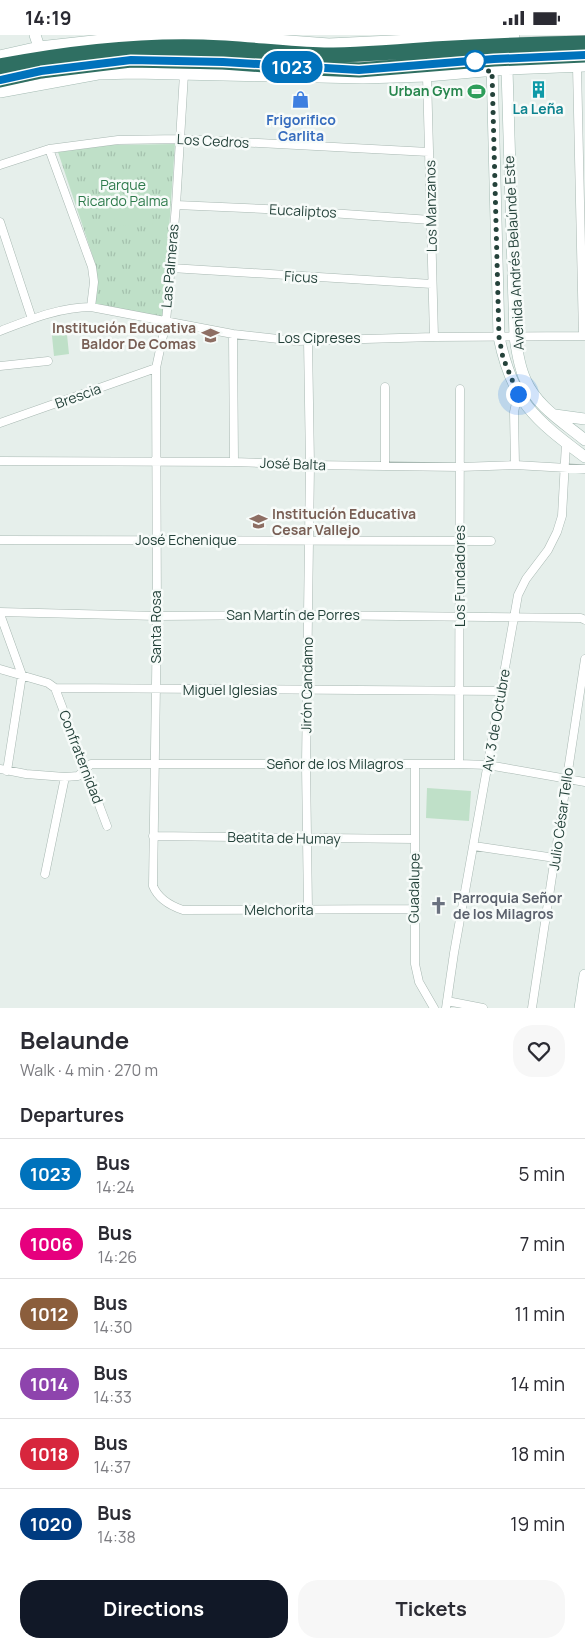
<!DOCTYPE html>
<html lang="en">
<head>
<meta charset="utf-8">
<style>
  body { margin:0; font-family:Manrope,sans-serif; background:#f7f7f7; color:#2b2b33; height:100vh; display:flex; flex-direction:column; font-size:19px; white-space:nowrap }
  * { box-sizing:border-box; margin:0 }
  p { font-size:16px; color:#7c7c81 }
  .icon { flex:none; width:28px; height:28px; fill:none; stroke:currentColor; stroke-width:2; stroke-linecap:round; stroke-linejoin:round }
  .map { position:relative; height:973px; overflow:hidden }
  .drawer { display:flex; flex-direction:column; background:#fff; flex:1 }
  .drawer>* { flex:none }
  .badge { padding:0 10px; border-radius:16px; font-size:18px; line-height:32px }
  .you { position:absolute; width:25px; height:25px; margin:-12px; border:4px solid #fff; border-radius:50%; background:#1a73e8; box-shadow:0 0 0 8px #1a73e833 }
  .map>.badge { position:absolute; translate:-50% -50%; box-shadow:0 0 0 2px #fff }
  h2 { padding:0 20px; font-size:19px; line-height:45px }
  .round { display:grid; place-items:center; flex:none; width:52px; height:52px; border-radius:20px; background:#f7f7f7 }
  .summary { display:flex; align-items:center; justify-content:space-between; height:85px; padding:0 20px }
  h1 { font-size:24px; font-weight:700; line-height:38px }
  .primary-button { display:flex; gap:10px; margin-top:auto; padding:10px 20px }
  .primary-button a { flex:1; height:58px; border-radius:20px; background:#111827; color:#fff; font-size:20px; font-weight:700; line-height:58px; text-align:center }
  .primary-button a+a { background:#f7f7f7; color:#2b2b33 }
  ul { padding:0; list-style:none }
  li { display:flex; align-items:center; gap:15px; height:70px; padding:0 20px; border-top:1px solid #e1e1e2 }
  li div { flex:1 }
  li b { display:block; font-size:19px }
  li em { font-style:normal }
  li .badge { min-width:55px; font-weight:700; text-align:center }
  .status { display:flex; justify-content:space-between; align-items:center; height:35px; padding:0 25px; background:#fff; direction:ltr }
  .status svg { height:14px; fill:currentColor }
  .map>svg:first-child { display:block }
  .grass { fill:url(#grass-tufts) }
  .pitch { fill:#bfe0c8 }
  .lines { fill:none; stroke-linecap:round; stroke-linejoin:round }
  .street-casing { stroke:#a8b8b2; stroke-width:9 }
  .secondary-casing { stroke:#a4bbb3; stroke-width:12 }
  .highway-casing { stroke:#c2cac8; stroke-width:16 }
  .street { stroke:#fff; stroke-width:8 }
  .secondary { stroke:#fff; stroke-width:11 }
  .highway { stroke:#2f6f62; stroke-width:15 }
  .line-casing { stroke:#fff; stroke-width:11 }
  .line { stroke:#0072bc; stroke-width:8 }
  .walk { stroke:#24423a; stroke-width:5; stroke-dasharray:0 9 }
  .stop-dot { fill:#fff; stroke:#0072bc; stroke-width:2.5 }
  .labels { text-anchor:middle; stroke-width:5; stroke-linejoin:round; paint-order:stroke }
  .leisure-label { font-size:14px; font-weight:bold; fill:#27864d; stroke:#f7fbf9; text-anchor:end }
  .culture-label { font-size:14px; font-weight:bold; fill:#0d838f; stroke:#f7fbf9 }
  .shop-label { font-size:14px; font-weight:bold; fill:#366cbe; stroke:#f7fbf9 }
  .street-label { font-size:14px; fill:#24423a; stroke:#f7fbf9 }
  .park-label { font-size:14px; fill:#2d7a4b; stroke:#f7fbf9 }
  .education-label { font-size:14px; font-weight:bold; fill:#785e54; stroke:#f7fbf9; text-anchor:end }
  .worship-label { font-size:14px; font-weight:bold; fill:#5b616d; stroke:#f7fbf9; text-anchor:start }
</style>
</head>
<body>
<div class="status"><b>14:19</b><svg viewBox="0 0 49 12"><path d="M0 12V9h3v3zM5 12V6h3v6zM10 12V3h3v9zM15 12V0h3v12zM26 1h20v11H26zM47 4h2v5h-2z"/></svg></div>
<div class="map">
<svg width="585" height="973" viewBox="0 0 585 973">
  <defs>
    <pattern id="grass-tufts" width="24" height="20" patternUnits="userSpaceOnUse" patternTransform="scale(1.25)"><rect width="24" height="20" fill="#bfe0c8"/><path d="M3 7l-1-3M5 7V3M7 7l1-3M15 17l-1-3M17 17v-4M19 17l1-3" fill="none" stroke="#a4c1ad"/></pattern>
  </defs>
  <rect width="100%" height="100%" fill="#e6efeb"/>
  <!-- grass -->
  <path class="grass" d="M175,109L163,282L96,269V231L58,117L111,110Z"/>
  <!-- pitch -->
  <path class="pitch" d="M151,163L153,189L115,191L113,166Z
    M66,290L69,319L54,321L51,291Z
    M427,753L471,756L469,786L426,783Z"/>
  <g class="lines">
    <defs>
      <path id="street" d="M577,32L583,301
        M184,39L176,170L166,287L156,333L157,581L153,851C158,863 171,871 183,875L414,874
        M427,41L434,302
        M49,114L92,232L94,247L91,272
        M0,130L49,114L118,105L180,104L429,117
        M176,170L287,175L431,185
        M0,187L32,284
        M171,233L432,249
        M0,296C29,285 60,272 91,272L233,299L296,306L434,302L585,301
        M233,299L234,427
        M308,305L310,430L306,730L308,875
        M0,331L48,326
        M0,388L156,333
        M0,426L234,427L310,430L460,432L515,430L585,434
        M515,430L514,377L518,359
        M385,431V352
        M0,505L491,506
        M0,577L157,581L308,580L581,583L585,585
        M0,579L22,640L7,736
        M0,634L48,648L55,653L500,656
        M55,653L107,791
        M415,729V929L419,947L434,973
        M459,729L460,354
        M0,734L26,739L65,742L78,741L91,729H459L488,730L585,747
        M153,801L415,804
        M474,811L555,823
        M45,839L65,742
        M447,966L483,973
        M446,973L454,918L518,560L526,544L548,515L557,497L562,481L566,408
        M532,973L585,624"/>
      <path id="secondary" d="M35,0L39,12
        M0,21L39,12L120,3L158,2L250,3L329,9L514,0
        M492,29L499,302C512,366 534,384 585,422
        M507,34L515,302C517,316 519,331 525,344C536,371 563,387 585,405
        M0,57L98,39L134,38L363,43L427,41L507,34L585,31
        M555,380L585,384
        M580,973L585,940"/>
      <path id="highway" d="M0,31C68,18 134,10 203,12C243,13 284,19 324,20C361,20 397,17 434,14C484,11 535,9 585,8
        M0,45L41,36L131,25L223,27L291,32L359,35L494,24L585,20"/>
    </defs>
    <!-- street casing -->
    <use href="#street" class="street-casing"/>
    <!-- secondary casing -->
    <use href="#secondary" class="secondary-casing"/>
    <!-- highway casing -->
    <use href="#highway" class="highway-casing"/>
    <!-- street -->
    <use href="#street" class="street"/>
    <!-- secondary -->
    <use href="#secondary" class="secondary"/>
    <!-- highway -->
    <use href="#highway" class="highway"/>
  </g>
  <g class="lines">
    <defs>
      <path id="line" d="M0,45L41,36L131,25L223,27L359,35L494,24L585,20"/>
    </defs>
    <!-- line casing -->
    <use href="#line" class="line-casing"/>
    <!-- line -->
    <use href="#line" class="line"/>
    <!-- walk -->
    <path class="walk" d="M475,26L484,36H492L499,302L503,323L518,359"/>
  </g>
  <!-- icons -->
  <defs>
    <symbol id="building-bare" viewBox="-9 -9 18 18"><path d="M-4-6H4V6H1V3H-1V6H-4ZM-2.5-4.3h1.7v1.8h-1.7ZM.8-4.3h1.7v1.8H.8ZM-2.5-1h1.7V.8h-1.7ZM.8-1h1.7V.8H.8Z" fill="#0f9aa8" stroke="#f7fbf9" stroke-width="2.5" paint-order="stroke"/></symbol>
    <symbol id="stadium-bare" viewBox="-9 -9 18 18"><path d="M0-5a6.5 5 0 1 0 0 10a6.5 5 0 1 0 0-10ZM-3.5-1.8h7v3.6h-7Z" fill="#2e9e5b" stroke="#f7fbf9" stroke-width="2.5" paint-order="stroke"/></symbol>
    <symbol id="shop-bare" viewBox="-9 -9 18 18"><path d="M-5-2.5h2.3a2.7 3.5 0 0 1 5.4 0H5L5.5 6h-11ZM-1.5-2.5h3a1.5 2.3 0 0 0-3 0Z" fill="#3f7fe0" stroke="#f7fbf9" stroke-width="2.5" paint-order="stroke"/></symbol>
    <symbol id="school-bare" viewBox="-9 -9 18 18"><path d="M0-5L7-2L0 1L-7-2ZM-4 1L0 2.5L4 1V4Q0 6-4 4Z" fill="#8d6e63" stroke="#f7fbf9" stroke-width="2.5" paint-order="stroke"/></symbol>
    <symbol id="church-bare" viewBox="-9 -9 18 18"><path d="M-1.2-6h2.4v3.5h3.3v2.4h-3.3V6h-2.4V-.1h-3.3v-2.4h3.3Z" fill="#6b7280" stroke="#f7fbf9" stroke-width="2.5" paint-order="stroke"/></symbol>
  </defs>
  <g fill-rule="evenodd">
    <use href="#building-bare" x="526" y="42" width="25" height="25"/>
    <use href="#stadium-bare" x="464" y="44" width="25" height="25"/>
    <use href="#shop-bare" x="288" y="52" width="25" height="25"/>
    <use href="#school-bare" x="198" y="288" width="25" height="25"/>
    <use href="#school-bare" x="246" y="474" width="25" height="25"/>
    <use href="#church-bare" x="426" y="858" width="25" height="25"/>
  </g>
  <!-- markers -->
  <circle class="stop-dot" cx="475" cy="26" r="10"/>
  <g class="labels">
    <!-- leisure labels -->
    <g class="leisure-label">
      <text x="463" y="61">Urban Gym</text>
    </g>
    <!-- culture labels -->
    <g class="culture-label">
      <text x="538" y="79">La Leña</text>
    </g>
    <!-- shop labels -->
    <g class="shop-label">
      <text x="301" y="90">Frigorifico<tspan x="301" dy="16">Carlita</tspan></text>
    </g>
    <!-- street labels -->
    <g class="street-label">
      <text transform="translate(213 106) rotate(3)" y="5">Los Cedros</text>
      <text transform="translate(431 171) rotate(-91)" y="5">Los Manzanos</text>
      <text transform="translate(303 176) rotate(3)" y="5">Eucaliptos</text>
      <text transform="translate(514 218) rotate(-93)" y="5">Avenida Andrés Belaúnde Este</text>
      <text transform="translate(170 231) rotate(-85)" y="5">Las Palmeras</text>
      <text transform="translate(301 242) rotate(3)" y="5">Ficus</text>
      <text x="319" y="308">Los Cipreses</text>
      <text transform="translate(78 361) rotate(-20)" y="5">Brescia</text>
      <text transform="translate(293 429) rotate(2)" y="5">José Balta</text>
      <text x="186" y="510">José Echenique</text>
      <text transform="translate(460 541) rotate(-90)" y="5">Los Fundadores</text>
      <text x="293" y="585">San Martín de Porres</text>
      <text transform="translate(156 592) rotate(-90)" y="5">Santa Rosa</text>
      <text transform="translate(307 650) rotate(-89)" y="5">Jirón Candamo</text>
      <text x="230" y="660">Miguel Iglesias</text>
      <text transform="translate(496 685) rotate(-80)" y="5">Av. 3 de Octubre</text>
      <text transform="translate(81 722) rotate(69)" y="5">Confraternidad</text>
      <text x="335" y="734">Señor de los Milagros</text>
      <text transform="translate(561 784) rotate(-82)" y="5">Julio César Tello</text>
      <text transform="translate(284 803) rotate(1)" y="5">Beatita de Humay</text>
      <text transform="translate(414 853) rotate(-89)" y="5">Guadalupe</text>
      <text x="279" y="880">Melchorita</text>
    </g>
    <!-- park labels -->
    <g class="park-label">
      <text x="123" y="155">Parque<tspan x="123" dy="16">Ricardo Palma</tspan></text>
    </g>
    <!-- education labels -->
    <g class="education-label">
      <text x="196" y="298">Institución Educativa<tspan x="196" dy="16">Baldor De Comas</tspan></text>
      <text x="272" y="484" text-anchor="start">Institución Educativa<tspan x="272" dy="16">Cesar Vallejo</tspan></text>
    </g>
    <!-- worship labels -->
    <g class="worship-label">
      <text x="453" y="868">Parroquia Señor<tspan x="453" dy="16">de los Milagros</tspan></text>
    </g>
  </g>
</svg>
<div class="you" style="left:518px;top:359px"></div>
<b class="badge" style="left:292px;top:32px;background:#0072bc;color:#fff">1023</b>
</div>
<section class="drawer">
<div class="summary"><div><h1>Belaunde</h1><p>Walk · 4 min · 270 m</p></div><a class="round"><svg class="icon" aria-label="heart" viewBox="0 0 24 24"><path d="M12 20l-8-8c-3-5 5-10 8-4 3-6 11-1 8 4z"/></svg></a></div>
<h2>Departures</h2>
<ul>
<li><span class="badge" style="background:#0072bc;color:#fff">1023</span><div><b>Bus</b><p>14:24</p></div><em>5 min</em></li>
<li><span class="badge" style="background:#e6007e;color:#fff">1006</span><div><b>Bus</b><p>14:26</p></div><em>7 min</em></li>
<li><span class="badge" style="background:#8b5e3c;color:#fff">1012</span><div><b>Bus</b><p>14:30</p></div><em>11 min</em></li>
<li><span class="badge" style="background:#8e44ad;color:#fff">1014</span><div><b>Bus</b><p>14:33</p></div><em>14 min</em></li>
<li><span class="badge" style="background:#d7263d;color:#fff">1018</span><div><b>Bus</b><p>14:37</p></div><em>18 min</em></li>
<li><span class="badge" style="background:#003b80;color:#fff">1020</span><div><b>Bus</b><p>14:38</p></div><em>19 min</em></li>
</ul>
<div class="primary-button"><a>Directions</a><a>Tickets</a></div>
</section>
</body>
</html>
